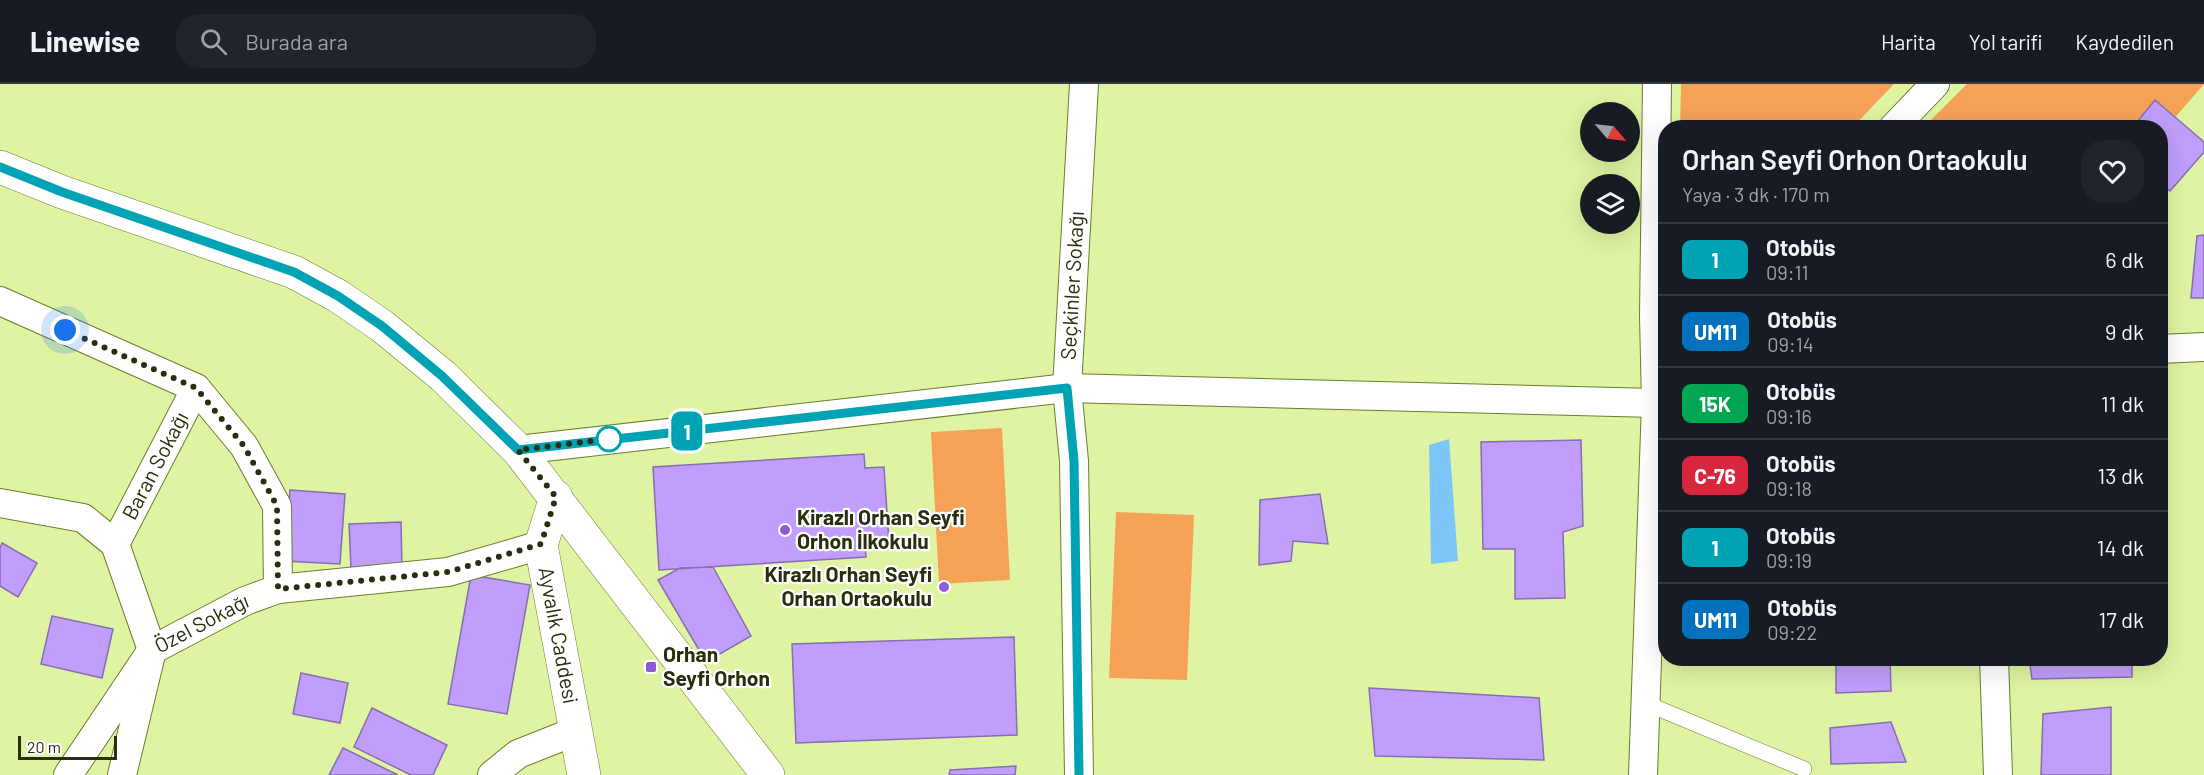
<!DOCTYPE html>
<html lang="tr">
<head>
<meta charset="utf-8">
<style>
  body { margin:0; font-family:Barlow,sans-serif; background:#20242c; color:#f1f3f6; height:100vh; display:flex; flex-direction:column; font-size:22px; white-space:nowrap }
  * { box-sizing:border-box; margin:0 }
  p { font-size:20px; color:#9ea1a6 }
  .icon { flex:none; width:33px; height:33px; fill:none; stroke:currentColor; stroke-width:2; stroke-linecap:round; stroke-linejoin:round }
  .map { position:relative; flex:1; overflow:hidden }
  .drawer { position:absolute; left:1658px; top:36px; width:510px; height:546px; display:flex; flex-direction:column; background:#171b24; border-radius:24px; box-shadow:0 6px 24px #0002 }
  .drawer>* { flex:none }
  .badge { padding:0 12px; border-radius:9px; font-size:21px; line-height:39px }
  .needle { width:39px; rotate:118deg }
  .controls { position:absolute; left:1580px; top:18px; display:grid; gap:12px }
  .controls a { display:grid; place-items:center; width:60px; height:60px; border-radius:50%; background:#171b24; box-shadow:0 6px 24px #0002; font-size:30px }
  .scale { position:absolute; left:18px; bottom:15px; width:99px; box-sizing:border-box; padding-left:6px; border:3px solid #272f0e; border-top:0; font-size:16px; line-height:21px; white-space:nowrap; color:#272f0e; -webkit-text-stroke:4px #fff; paint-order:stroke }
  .you { position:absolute; width:30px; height:30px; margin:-15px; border:4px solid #fff; border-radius:50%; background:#1a73e8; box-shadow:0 0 0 9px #1a73e833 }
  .map>.badge { position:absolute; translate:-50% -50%; box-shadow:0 0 0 3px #fff }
  .round { display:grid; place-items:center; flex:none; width:63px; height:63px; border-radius:24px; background:#20242c }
  .head { display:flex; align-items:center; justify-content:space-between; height:102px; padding:0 24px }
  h1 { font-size:28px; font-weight:600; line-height:45px }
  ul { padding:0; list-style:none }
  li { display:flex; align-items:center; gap:18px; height:72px; padding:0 24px; border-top:2px solid #363941 }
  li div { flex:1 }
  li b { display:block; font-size:22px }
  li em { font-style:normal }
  li .badge { min-width:66px; font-weight:700; text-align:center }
  header { display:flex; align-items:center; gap:36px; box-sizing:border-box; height:84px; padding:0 30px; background:#171b24; border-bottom:2px solid #363941 }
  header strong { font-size:28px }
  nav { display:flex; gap:33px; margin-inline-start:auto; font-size:21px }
  .search { width:420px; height:54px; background:#20242c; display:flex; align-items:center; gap:15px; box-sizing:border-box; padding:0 21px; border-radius:24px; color:#9ea1a6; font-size:22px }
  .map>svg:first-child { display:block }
  .green { fill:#f5a257 }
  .water { fill:#7ec6f8 }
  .building { fill:#c19efc; stroke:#876db2; stroke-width:1.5 }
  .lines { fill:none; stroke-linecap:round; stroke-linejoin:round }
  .lane-casing { stroke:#6b7d2e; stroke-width:16 }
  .street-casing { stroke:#6b7d2e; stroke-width:30 }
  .secondary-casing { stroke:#6b7d2e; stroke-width:34 }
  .lane { stroke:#fff; stroke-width:15 }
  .street { stroke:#fff; stroke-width:28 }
  .secondary { stroke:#fff; stroke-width:33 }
  .line-casing { stroke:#fff; stroke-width:14 }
  .line { stroke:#00a3b4; stroke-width:9 }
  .walk { stroke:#272f0e; stroke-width:6; stroke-dasharray:0 10.8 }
  .stop-dot { fill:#fff; stroke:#00a3b4; stroke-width:3 }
  .poi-dot { fill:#8f5bd4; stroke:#fff; stroke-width:2 }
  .labels { text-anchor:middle; stroke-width:4.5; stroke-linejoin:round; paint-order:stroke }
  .street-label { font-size:21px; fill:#272f0e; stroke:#fff }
  .poi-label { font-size:21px; font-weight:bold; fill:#272f0e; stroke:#fff; text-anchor:start }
</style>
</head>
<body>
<header>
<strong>Linewise</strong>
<div class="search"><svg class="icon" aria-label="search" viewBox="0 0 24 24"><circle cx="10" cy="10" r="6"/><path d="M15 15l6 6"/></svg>Burada ara</div>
<nav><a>Harita</a><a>Yol tarifi</a><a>Kaydedilen</a></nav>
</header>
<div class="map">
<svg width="2204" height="691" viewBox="0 0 2204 691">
  <rect width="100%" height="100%" fill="#def4a2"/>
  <!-- green -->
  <path class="green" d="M1681,0H1894L1853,43L1680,44Z
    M1967,0H2204L2160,51V44H1923Z
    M1002,344L1010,496L939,500L931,348Z
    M1116,428L1194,431L1187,596L1109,594Z"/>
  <!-- water -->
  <path class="water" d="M1449,355L1458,477L1431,480L1429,361Z"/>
  <!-- building -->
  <path class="building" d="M2155,16L2204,58V68L2170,107L2160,98V44H2132Z
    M2204,151V214H2191L2197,152Z
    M1581,356L1583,442L1563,448L1565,514L1515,515V465H1483L1481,358Z
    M864,370L865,384L884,383L889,459L865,460L866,473L659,486L653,383Z
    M290,406L345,410L340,480L285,477Z
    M1320,410L1328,460L1293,457L1291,477L1259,481L1260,416Z
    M401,438L402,483L351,485L349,440Z
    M2,459L37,479L18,513L0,502V464Z
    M713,483L751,552L706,578L658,496L680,484Z
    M471,491L530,501L507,630L448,620Z
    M52,532L113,545L102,594L41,580Z
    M1014,553L1017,651L796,659L792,560Z
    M1836,574H1890L1891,607L1836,609Z
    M2029,574H2132V593L2032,595Z
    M301,589L348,599L340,639L293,630Z
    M1369,604L1539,614L1544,676L1375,672Z
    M2111,623V691H2041L2043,630Z
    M372,624L447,661L433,691H411L354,663Z
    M1891,638L1906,678L1831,680L1830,644Z
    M343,664L398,691H329Z
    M1016,682L1015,691H949L950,686Z"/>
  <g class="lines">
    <defs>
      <path id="lane" d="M1645,619L1804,685"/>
      <g id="street">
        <path d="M1893,44L1935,0"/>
        <path d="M0,217L196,304L244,362L277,422L278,505"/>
        <path d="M2160,265L2204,263"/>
        <path d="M518,366L1067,304L1656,319L1665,316"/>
        <path d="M0,419L83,434L115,460L152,566L122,691"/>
        <path id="s1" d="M115,460L196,304"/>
        <path d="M1994,574L1998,691"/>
        <path id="s2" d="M68,691L152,566L245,517L278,505L448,488L541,461"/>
        <path d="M492,691L518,670L576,647"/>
        <path id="s3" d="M1079,691L1074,377L1067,304L1084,0"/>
        <path d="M1643,691L1656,319L1654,232L1657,0"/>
      </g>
      <g id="secondary">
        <path d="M0,83L62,108L294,188L338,212L382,242L443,292L518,366L768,691"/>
        <path id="s4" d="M556,413L541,461L584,691"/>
      </g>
    </defs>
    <!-- lane casing -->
    <use href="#lane" class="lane-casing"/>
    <!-- street casing -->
    <use href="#street" class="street-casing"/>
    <!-- secondary casing -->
    <use href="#secondary" class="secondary-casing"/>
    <!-- lane -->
    <use href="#lane" class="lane"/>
    <!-- street -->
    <use href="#street" class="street"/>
    <!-- secondary -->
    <use href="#secondary" class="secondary"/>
  </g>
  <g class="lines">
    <defs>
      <path id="line" d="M0,83L62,108L294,188L338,212L382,242L442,292L518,366L1067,304L1074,377L1079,691"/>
    </defs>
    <!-- line casing -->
    <use href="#line" class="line-casing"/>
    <!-- line -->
    <use href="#line" class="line"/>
    <!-- walk -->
    <path class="walk" d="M65,246L196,304L244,362L277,422L278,505L448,488L541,460L556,413L518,366L609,355"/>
  </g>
  <!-- markers -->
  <circle class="stop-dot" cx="609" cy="355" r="12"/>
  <g class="poi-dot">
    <circle cx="785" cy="446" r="6"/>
    <circle cx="944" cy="503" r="6"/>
    <rect x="645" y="577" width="12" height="12" rx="3"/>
  </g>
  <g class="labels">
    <!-- street labels -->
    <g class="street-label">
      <text dy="7" stroke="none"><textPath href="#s3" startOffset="490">Seçkinler Sokağı</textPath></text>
      <text dy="7" stroke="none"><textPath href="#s1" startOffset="88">Baran Sokağı</textPath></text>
      <text dy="7" stroke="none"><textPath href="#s2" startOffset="207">Özel Sokağı</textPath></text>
      <text dy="7" stroke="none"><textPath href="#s4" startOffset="142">Ayvalık Caddesi</textPath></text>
    </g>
    <!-- poi labels -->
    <g class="poi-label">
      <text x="797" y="441">Kirazlı Orhan Seyfi<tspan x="797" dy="24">Orhon İlkokulu</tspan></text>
      <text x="932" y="498" text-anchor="end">Kirazlı Orhan Seyfi<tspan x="932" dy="24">Orhan Ortaokulu</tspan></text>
      <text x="663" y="578">Orhan<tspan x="663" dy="24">Seyfi Orhon</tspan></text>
    </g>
  </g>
</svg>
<div class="controls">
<a><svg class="needle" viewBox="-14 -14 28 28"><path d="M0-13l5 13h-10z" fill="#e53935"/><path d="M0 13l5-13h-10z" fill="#9ea1a6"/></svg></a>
<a><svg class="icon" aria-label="layers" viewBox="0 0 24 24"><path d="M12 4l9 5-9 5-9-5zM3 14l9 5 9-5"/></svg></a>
</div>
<div class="scale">20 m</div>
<div class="you" style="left:65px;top:246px"></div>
<b class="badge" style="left:687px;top:347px;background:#00a3b4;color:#fff">1</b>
<section class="drawer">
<div class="head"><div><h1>Orhan Seyfi Orhon Ortaokulu</h1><p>Yaya · 3 dk · 170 m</p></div><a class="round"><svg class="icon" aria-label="heart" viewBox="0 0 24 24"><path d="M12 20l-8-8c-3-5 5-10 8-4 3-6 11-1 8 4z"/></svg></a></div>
<ul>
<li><span class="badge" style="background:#00a3b4;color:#fff">1</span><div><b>Otobüs</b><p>09:11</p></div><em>6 dk</em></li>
<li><span class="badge" style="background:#0072bc;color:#fff">UM11</span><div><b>Otobüs</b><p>09:14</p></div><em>9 dk</em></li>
<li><span class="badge" style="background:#00a651;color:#fff">15K</span><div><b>Otobüs</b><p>09:16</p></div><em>11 dk</em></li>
<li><span class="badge" style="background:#d7263d;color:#fff">C-76</span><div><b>Otobüs</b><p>09:18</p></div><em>13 dk</em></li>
<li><span class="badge" style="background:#00a3b4;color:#fff">1</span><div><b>Otobüs</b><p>09:19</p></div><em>14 dk</em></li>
<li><span class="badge" style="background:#0072bc;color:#fff">UM11</span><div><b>Otobüs</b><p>09:22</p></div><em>17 dk</em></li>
</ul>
</section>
</div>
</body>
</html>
